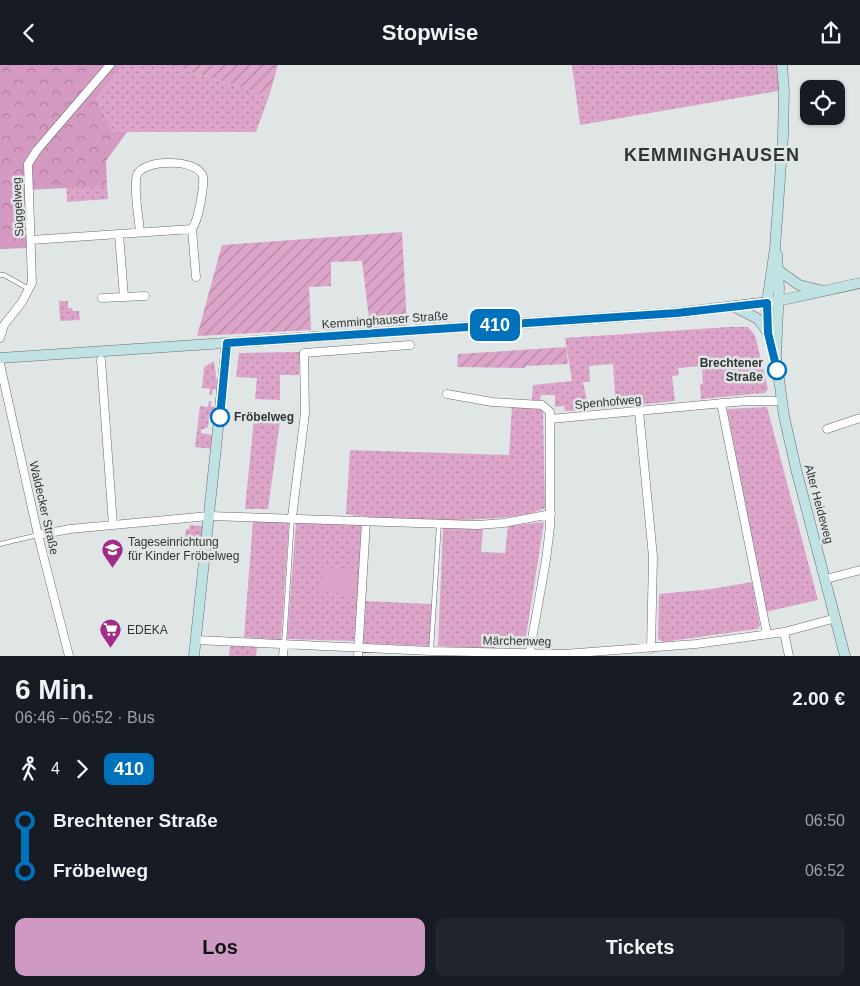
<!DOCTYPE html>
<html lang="de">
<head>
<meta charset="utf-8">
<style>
  body { margin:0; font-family:Arial,sans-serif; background:#20242c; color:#f1f3f6; height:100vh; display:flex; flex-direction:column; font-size:19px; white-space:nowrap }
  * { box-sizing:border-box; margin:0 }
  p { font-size:16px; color:#9ea1a6 }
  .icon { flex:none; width:28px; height:28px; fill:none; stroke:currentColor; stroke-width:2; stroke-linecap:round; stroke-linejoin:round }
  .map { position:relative; height:591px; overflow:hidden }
  .side { display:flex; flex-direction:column; background:#171b24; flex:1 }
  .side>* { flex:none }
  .badge { padding:0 10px; border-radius:8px; font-size:18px; line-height:32px }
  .fabs { position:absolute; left:800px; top:15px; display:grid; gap:10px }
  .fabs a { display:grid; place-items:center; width:45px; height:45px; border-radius:10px; background:#171b24; box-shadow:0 1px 4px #0004; font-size:25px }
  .map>.badge { position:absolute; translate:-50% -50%; box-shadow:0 0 0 2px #fff }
  .legs { display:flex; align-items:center; gap:8px; height:55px; padding:0 15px; font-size:16px }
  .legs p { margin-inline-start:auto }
  .head { display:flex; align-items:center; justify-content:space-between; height:85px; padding:0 15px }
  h1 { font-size:28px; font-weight:700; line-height:38px }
  .action { display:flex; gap:10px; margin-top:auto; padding:10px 15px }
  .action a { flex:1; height:58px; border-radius:10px; background:#ce9ac4; color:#111; font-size:20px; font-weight:700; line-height:58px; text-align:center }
  .action a+a { background:#20242c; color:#f1f3f6 }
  ul { padding:0 15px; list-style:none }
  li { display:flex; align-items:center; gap:18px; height:50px; font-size:19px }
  li i { display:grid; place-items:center; width:8px; height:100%; margin:0 6px; background:currentColor }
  li i::after { content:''; width:12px; height:12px; margin:-6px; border:4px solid; border-radius:50%; background:#171b24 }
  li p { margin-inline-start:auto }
  li:first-child i { background:linear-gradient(#0000 50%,currentColor 0) }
  li:last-child i { background:linear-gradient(currentColor 50%,#0000 0) }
  header { display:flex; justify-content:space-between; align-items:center; height:65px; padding:0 15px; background:#171b24; font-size:22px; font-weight:700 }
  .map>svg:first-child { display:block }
  .grass { fill:url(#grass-dots) }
  .forest { fill:url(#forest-crowns) }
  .garden { fill:url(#garden-furrows) }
  .pitch { fill:#dca4c9 }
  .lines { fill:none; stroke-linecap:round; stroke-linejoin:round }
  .lane-casing { stroke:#686d6d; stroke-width:5 }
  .street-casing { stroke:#686d6d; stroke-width:9 }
  .secondary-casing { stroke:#686d6d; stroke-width:11 }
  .lane { stroke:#fff; stroke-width:4 }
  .street { stroke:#fff; stroke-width:8 }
  .secondary { stroke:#c1e2e3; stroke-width:10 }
  .line-1-casing { stroke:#fff; stroke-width:11 }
  .line-1 { stroke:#0072bc; stroke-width:8 }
  .stop-1-dot { fill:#fff; stroke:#0072bc; stroke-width:2.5 }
  .labels { text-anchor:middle; stroke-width:5; stroke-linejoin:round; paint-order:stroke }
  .street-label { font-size:12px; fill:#323535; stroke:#e0e6e6 }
  .stop-label { font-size:12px; font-weight:bold; fill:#323535; stroke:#e0e6e6; text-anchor:end }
  .poi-label { font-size:12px; fill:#323535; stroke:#e0e6e6; text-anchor:start }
  .district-label { font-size:18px; font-weight:bold; letter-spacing:1px; fill:#323535; stroke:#e0e6e6 }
</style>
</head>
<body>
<header><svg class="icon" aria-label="back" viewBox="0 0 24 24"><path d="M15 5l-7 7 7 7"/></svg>Stopwise<svg class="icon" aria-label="share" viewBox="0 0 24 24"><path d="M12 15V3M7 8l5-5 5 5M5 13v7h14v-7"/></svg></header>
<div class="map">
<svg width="860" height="591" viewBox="0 0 860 591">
  <defs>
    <pattern id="grass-dots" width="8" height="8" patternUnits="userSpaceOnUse" patternTransform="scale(1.25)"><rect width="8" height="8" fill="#dca4c9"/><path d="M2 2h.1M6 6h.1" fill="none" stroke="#b386a4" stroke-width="1.8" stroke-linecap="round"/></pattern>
    <pattern id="forest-crowns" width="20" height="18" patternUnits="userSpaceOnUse" patternTransform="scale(1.25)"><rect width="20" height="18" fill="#d59ac1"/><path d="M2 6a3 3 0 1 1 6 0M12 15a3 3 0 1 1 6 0" fill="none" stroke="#ad7e9e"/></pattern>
    <pattern id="garden-furrows" width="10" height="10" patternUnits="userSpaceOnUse" patternTransform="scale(1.25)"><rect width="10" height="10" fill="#dca4c9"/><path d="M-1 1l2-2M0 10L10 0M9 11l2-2" fill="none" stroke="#b386a4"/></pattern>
  </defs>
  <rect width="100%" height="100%" fill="#e0e6e6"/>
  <!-- grass -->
  <path class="grass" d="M123,0H170L269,31L256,67H112L96,33Z
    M572,0H782L784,25L580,60Z
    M66,112L107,121L108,134L67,137Z
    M59,236H68V243H72L73,246H79L80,255L60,256Z
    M729,262H748L755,270L768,324L765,328L701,334L700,319H703L702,301L678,303L679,310L672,311L675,336L616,342L613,299L589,301L590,317H583L589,345L565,346L564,341L555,342V330H541L540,335H532L533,320L572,316L565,273Z
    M300,287L299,310H280V335L255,334L257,313L236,312L239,288Z
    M214,296L218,325L213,324L212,330H209L210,324L202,323L204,302Z
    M209,336H211V342L218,343L216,352L209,351L208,362L201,365V368L212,370L213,384L195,382L200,341L208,342Z
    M512,341L536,342L543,345L545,443C515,460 383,456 346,449L350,385L509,390Z
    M767,342L818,535L765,547L727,344Z
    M254,355L280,356L268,444H245Z
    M253,456L289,457L281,575L244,572Z
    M296,457L365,460L354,576L287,574Z
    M544,457L525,578L497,577L496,584L438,581L443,463L483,464L481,487L505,488L508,461Z
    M190,460L203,461V475L184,483L186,464H189Z
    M752,517L760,561L757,564L663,577L658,574L659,529L711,524Z
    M364,536L432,539L429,581L361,578Z
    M230,581L257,582L256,591H229Z"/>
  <!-- forest -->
  <path class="forest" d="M0,0H123L96,33L112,67H127L106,96L107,121L26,125L28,183L0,184Z"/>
  <!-- garden -->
  <path class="garden" d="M170,0H278L269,31Z
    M402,167L407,261L370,262L362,196L331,197V221L309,222L311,265L197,271L222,180Z
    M566,282L568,299L525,301V303L457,302L458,289Z"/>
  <!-- pitch -->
  <path class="pitch" d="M323,502L355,504L353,529L322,527Z"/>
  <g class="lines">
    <defs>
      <path id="lane" d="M0,210H4L29,224
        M0,479L38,470
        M284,580L292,454
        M431,586L439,458"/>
      <path id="street" d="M192,164L196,212
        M140,167C139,154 133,122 137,110C143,94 199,93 203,112C204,119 202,128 201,135C199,145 198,155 192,164
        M119,169L124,232
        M31,175L192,164
        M102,233L145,231
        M0,273L4,260L22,237L32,218L28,99L37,85L110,0
        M101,295L113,460
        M0,299L38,470L69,591
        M447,329L492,337L542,340L550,347V462L546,495L529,591
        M721,338L767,569
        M639,346L653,492L651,584
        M550,354L746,336H781
        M827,364L860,353
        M292,452L305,348L304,288L410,280
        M38,470L70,464L209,451L477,460L504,458L551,449
        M826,514L860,505
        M784,567L789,591
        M195,575L431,586L564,589L696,579L784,567L836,553
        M283,591L284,580
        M358,591L366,456"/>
      <path id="secondary" d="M782,0L784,25L783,71L775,183L767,238L768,268L776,292L784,351L796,404L845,591
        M778,205L799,220L820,225
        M735,242L758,254L767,266
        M776,289L779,223L777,189
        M0,293L677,248L778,236L860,218
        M194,591L227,278"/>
    </defs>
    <!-- lane casing -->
    <use href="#lane" class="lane-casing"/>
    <!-- street casing -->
    <use href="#street" class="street-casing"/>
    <!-- secondary casing -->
    <use href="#secondary" class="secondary-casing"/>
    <!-- lane -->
    <use href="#lane" class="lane"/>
    <!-- street -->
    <use href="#street" class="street"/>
    <!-- secondary -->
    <use href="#secondary" class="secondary"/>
  </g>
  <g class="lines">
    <defs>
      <path id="line-1" d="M220,352L227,278L677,248L767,238L768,268L777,305"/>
    </defs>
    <!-- line-1 casing -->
    <use href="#line-1" class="line-1-casing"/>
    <!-- line-1 -->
    <use href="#line-1" class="line-1"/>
  </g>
  <!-- icons -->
  <defs>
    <symbol id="school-pin" viewBox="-11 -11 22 30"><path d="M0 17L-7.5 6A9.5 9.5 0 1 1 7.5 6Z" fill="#a32d86" stroke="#e0e6e6"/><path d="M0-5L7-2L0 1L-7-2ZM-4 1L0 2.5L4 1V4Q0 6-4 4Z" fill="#fff"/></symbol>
    <symbol id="supermarket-pin" viewBox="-11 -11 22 30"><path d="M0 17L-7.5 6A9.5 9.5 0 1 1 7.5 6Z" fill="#a32d86" stroke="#e0e6e6"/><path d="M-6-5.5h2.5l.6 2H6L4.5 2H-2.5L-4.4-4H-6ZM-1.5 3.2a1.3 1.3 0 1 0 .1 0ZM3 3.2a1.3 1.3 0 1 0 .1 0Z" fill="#fff"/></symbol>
  </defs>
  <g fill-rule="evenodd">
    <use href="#school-pin" x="100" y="472" width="25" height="34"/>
    <use href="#supermarket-pin" x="98" y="552" width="25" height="34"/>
  </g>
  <!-- markers -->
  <g class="stop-1-dot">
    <circle cx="777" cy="305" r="9"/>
    <circle cx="220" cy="352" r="9"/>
  </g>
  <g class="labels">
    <!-- street labels -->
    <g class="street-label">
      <text transform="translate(18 142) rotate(-93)" y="4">Süggelweg</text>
      <text transform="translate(385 255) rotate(-4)" y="4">Kemminghauser Straße</text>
      <text transform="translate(608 337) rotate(-5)" y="4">Spenhofweg</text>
      <text transform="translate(819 439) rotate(75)" y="4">Alter Heideweg</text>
      <text transform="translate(44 443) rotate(77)" y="4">Waldecker Straße</text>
      <text transform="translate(517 576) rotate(1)" y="4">Märchenweg</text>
    </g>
    <!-- stop labels -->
    <g class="stop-label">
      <text x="763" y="302">Brechtener<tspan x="763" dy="14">Straße</tspan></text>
      <text x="234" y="356" text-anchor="start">Fröbelweg</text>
    </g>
    <!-- poi labels -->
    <g class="poi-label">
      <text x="128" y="481">Tageseinrichtung<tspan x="128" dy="14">für Kinder Fröbelweg</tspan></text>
      <text x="127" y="569">EDEKA</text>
    </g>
    <!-- district labels -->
    <g class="district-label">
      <text x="712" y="96">KEMMINGHAUSEN</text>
    </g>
  </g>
</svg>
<div class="fabs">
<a><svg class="icon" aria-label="locate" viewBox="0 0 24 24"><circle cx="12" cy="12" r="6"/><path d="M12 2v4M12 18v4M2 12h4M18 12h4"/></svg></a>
</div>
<b class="badge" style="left:495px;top:260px;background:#0072bc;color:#fff">410</b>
</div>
<section class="side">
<div class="head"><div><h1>6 Min.</h1><p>06:46 – 06:52 · Bus</p></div><b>2.00 €</b></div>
<div class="legs"><svg class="icon" aria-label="walk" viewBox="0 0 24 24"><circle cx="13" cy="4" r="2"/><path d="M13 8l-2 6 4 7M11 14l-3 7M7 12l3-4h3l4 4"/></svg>4<svg class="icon" aria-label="forward" viewBox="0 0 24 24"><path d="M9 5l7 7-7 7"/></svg><b class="badge" style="background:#0072bc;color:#fff">410</b></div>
<ul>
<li><i style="color:#0072bc"></i><b>Brechtener Straße</b><p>06:50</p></li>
<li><i style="color:#0072bc"></i><b>Fröbelweg</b><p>06:52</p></li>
</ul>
<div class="action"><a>Los</a><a>Tickets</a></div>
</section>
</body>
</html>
